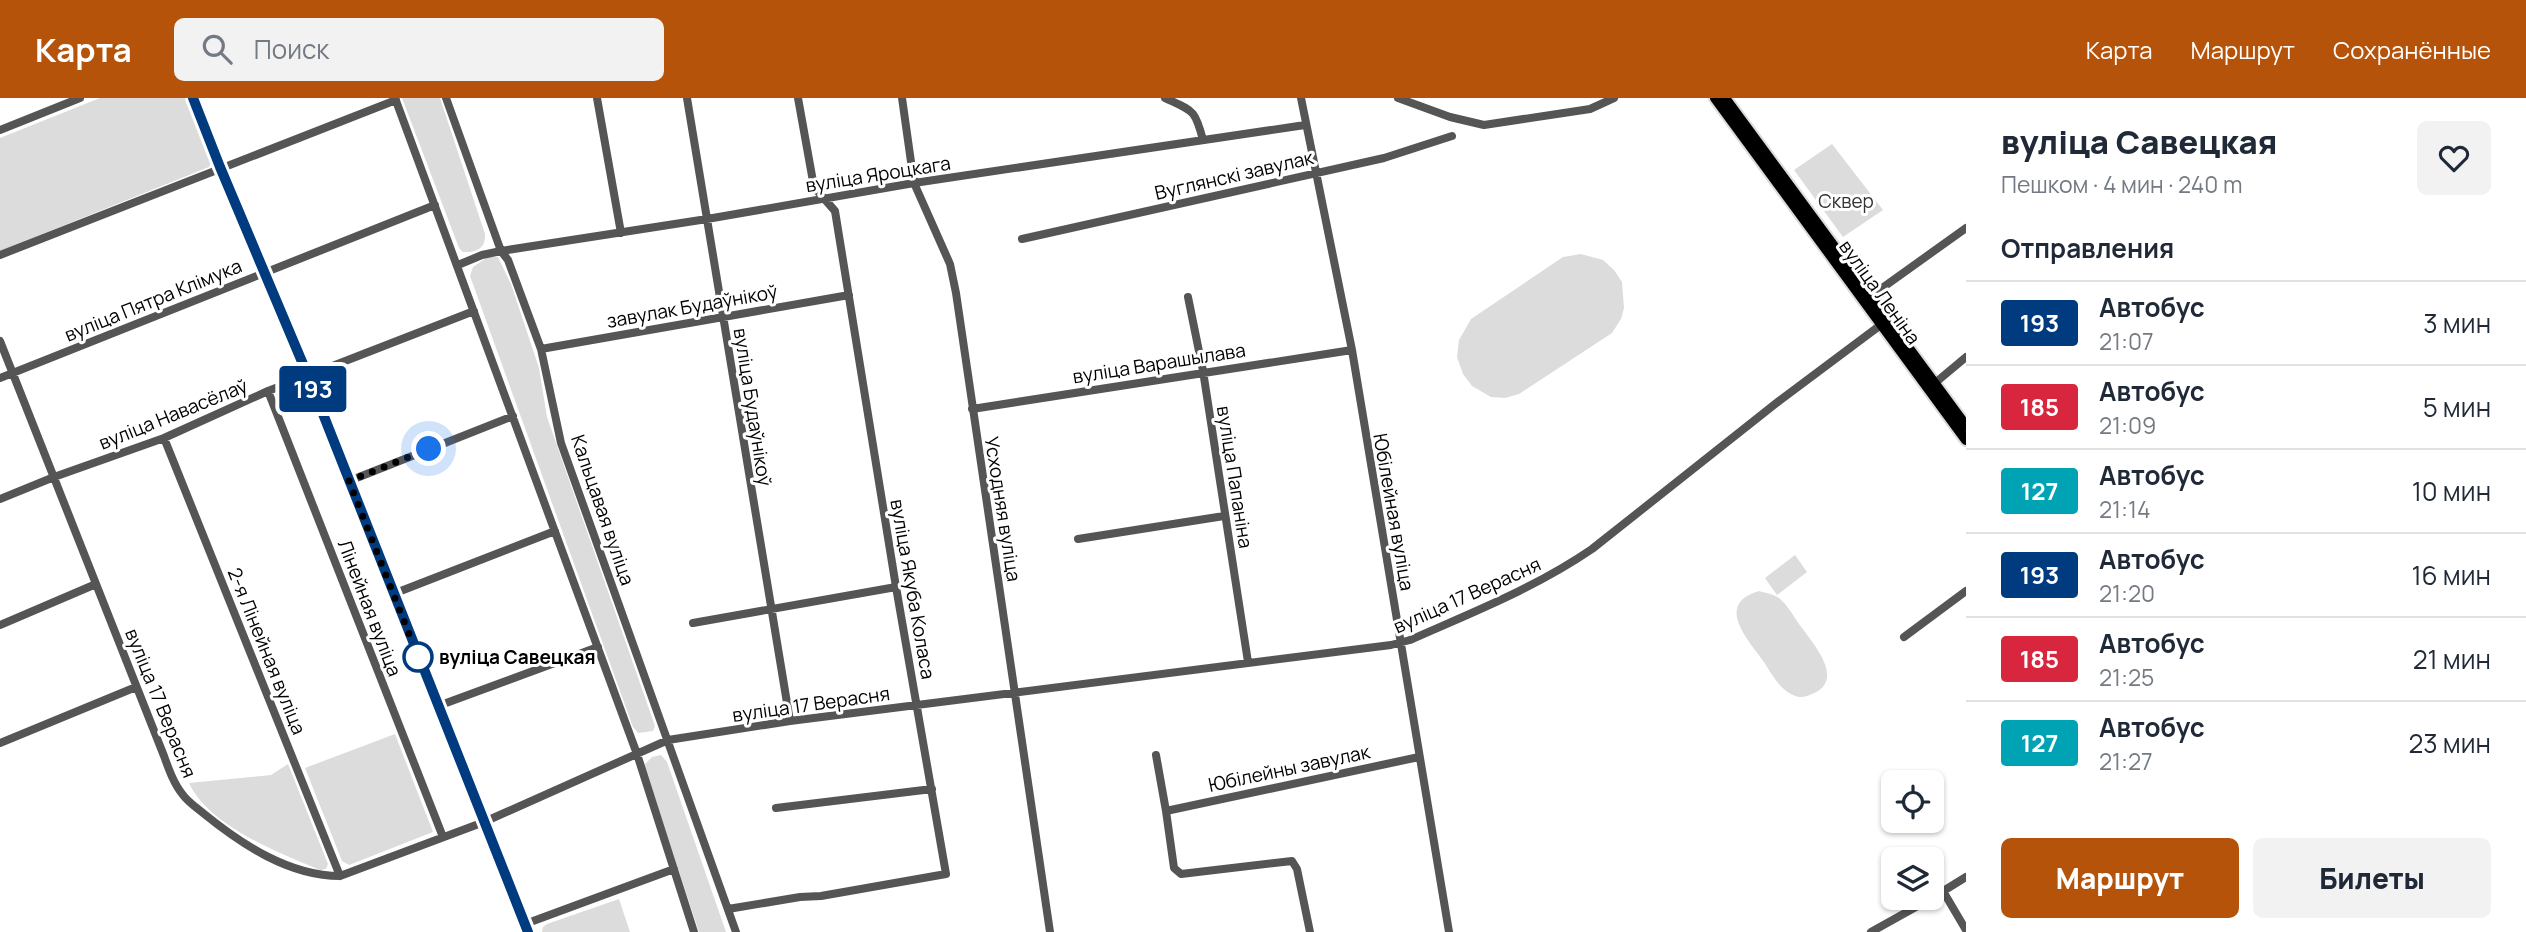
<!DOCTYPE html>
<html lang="ru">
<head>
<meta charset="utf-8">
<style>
  body { margin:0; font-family:Manrope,sans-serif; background:#f2f2f3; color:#1f2937; height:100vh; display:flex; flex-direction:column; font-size:26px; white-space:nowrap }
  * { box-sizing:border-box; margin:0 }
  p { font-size:23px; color:#747a83 }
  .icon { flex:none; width:38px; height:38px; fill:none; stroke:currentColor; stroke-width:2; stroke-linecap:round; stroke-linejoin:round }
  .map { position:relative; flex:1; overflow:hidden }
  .sheet { display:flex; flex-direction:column; background:#fff; width:560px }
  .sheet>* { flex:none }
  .badge { padding:0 14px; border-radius:5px; font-size:24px; line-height:46px }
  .controls { position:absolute; left:1881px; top:672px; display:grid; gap:14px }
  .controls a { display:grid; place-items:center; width:63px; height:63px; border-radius:10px; background:#fff; box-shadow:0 2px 5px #0004; font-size:35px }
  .you { position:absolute; width:35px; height:35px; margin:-18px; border:5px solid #fff; border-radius:50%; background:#1a73e8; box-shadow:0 0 0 10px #1a73e833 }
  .map>.badge { position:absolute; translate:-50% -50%; box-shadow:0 0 0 4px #fff }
  h2 { padding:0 35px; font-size:26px; line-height:63px }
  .round { display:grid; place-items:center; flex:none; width:74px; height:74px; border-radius:10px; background:#f2f2f3 }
  .overview { display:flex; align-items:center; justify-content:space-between; height:119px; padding:0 35px }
  h1 { font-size:33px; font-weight:800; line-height:52px }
  .cta { display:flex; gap:14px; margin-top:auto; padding:14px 35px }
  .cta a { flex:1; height:80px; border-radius:10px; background:#b45309; color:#fff; font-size:28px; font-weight:800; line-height:80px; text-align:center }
  .cta a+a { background:#f2f2f3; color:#1f2937 }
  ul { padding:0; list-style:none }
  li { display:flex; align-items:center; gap:21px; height:84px; padding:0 35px; border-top:2px solid #e0e1e3 }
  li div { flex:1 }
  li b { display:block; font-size:26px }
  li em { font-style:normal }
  li .badge { min-width:77px; font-weight:700; text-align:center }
  header { display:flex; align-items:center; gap:42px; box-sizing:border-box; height:98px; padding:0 35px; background:#b45309; color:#fff }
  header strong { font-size:33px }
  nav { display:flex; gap:38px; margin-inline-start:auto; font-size:24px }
  .search { width:490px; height:63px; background:#f2f2f3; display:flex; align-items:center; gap:18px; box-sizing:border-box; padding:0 24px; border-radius:10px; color:#747a83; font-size:26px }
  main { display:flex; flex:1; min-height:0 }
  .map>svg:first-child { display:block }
  .green { fill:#dcdcdc }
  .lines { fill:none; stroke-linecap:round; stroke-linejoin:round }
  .major-casing { stroke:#dbdbdb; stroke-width:14 }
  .minor { stroke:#555; stroke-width:8 }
  .major { stroke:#000; stroke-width:10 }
  .line-casing { stroke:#fff; stroke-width:16 }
  .line { stroke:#003b80; stroke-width:10 }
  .walk { stroke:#000; stroke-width:7; stroke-dasharray:0 12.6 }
  .stop-dot { fill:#fff; stroke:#003b80; stroke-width:3.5 }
  .labels { text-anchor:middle; stroke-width:6; stroke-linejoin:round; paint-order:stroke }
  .street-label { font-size:19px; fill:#000; stroke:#fff }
  .park-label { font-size:19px; fill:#333; stroke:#fff }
  .stop-label { font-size:19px; font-weight:bold; fill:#000; stroke:#fff; text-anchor:start }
</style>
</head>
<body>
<header>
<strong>Карта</strong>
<div class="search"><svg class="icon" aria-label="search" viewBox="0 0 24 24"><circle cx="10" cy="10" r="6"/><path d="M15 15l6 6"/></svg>Поиск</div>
<nav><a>Карта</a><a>Маршрут</a><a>Сохранённые</a></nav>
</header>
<main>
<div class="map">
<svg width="1966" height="834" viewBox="0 0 1966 834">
  <rect width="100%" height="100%" fill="#fff"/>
  <!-- green -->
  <path class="green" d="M100,0H186L211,65L209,69L0,153V40Z
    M402,0H440L485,136C486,150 476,155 463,154L459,150Z
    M1832,46L1883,112L1843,139L1794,72Z
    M1581,156L1603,162L1614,172L1622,184L1624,210L1621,221L1612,235L1519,296L1505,300L1491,299L1472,288L1463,276L1457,259L1459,242L1471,221L1563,159Z
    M489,158L498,159L511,186L539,270L547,319L655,628L653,633L638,635L633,629L470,178L473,169Z
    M1795,457L1807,474L1777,497L1765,480Z
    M1759,493C1766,495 1773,496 1779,500C1788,507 1795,521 1802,530C1816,549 1848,586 1807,598C1801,600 1796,599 1791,596C1779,590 1771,575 1764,564C1748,542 1714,506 1759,493Z
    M395,636L433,734L349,767L342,763L305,670Z
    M661,657L667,664L726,834H699L644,667L652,659Z
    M288,666L328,766L326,771L320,772C279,755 209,728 189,685L271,677Z
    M619,801L630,834H542L543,829L547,826Z"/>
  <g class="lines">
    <defs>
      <path id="major" d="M1715,0L1966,342
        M1725,0L1966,328"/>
    </defs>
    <!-- major casing -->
    <use href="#major" class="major-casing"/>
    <!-- minor -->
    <path class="minor" d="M193,0L220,69L308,278L528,834
      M395,0L637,656L694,834
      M446,0L501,153L508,162L541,251L561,345L736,834
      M597,0L621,135
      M687,0L790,623
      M902,0L914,85L950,166L956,195L1050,834
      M1165,0C1193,13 1195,11 1203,42
      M1301,0L1352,252L1449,834
      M1398,0L1450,19L1484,27L1590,11L1614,0
      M0,32L80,0
      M1022,141L1384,60L1452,38
      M0,157L396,2
      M458,167L482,157L501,153L707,121L914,85L1305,27
      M1871,198L1966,130
      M1188,199L1203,273L1248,564
      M0,243L164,658C169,672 174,686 183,697C188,704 197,710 203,715C241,746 289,778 340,778L484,724L668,642L790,623L1391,547L1410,542C1473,514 1535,490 1592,451L1779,303L1882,226
      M541,251L849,197
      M0,280L435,107
      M1935,285L1966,259
      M268,293L443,739
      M972,311L1352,252
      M164,340L340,778
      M349,383L513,318
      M0,401L54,379L164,340L268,293L474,213
      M1078,441L1224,418
      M393,496L555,433
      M693,525L896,489
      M0,527L96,486
      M1904,539L1966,493
      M438,608L598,549
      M0,645L136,589
      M1156,657L1166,713L1419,659
      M776,710L932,691
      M1166,713L1174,770L1181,776L1292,763L1297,771L1310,834
      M1943,793L1966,832
      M1932,800L1966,779
      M728,811L800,799L821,798L946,776L896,489L835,113L814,89L798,0
      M525,826L674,771
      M1871,834L1932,800"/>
    <!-- major -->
    <use href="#major" class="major"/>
  </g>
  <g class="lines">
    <defs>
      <path id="line" d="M193,0L220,69L308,278L528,834"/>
    </defs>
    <!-- line casing -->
    <use href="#line" class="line-casing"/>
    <!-- line -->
    <use href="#line" class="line"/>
    <!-- walk -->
    <path class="walk" d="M418,559L349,383L429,351"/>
  </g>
  <!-- markers -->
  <circle class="stop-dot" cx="418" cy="559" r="14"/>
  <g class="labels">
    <!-- street labels -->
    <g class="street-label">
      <text transform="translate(878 76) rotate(-9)" y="7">вуліца Яроцкага</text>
      <text transform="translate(1234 77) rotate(-13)" y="7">Вуглянскі завулак</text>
      <text transform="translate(1880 194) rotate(54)" y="7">вуліца Леніна</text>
      <text transform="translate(153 202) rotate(-22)" y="7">вуліца Пятра Клімука</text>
      <text transform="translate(692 208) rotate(-10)" y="7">завулак Будаўнікоў</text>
      <text transform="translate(1159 265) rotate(-9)" y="7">вуліца Варашылава</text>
      <text transform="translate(753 309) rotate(81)" y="7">вуліца Будаўнікоў</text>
      <text transform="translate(173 316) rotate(-22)" y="7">вуліца Навасёлаў</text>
      <text transform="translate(1235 379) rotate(81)" y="7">вуліца Папаніна</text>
      <text transform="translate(1003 411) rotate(81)" y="7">Усходняя вуліца</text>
      <text transform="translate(603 412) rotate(71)" y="7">Кальцавая вуліца</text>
      <text transform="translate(1394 414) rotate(80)" y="7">Юбілейная вуліца</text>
      <text transform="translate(913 491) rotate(80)" y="7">вуліца Якуба Коласа</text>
      <text transform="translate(1467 497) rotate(-24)" y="7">вуліца 17 Верасня</text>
      <text transform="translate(370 510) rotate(69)" y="7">Лінейная вуліца</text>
      <text transform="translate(267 553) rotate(68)" y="7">2-я Лінейная вуліца</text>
      <text transform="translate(161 605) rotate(68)" y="7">вуліца 17 Верасня</text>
      <text transform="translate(811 606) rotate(-8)" y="7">вуліца 17 Верасня</text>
      <text transform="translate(1289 670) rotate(-12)" y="7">Юбілейны завулак</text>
    </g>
    <!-- park labels -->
    <g class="park-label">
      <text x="1846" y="110">Сквер</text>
    </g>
    <!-- stop labels -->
    <g class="stop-label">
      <text x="439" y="566">вуліца Савецкая</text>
    </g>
  </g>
</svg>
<div class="controls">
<a><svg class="icon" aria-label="locate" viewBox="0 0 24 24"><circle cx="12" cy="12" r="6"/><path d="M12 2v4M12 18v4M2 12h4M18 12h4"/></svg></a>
<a><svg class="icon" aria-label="layers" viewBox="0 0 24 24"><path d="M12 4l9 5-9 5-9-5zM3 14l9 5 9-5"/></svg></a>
</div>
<div class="you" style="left:429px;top:351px"></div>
<b class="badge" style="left:313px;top:291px;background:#003b80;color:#fff">193</b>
</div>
<section class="sheet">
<div class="overview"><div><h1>вуліца Савецкая</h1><p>Пешком · 4 мин · 240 m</p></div><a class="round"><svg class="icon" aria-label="heart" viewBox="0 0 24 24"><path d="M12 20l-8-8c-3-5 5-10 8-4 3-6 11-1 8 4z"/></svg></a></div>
<h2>Отправления</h2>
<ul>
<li><span class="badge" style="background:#003b80;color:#fff">193</span><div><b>Автобус</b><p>21:07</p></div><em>3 мин</em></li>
<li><span class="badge" style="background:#d7263d;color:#fff">185</span><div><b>Автобус</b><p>21:09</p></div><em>5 мин</em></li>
<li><span class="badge" style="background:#00a3b4;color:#fff">127</span><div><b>Автобус</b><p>21:14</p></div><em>10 мин</em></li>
<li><span class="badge" style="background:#003b80;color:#fff">193</span><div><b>Автобус</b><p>21:20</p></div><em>16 мин</em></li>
<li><span class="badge" style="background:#d7263d;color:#fff">185</span><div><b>Автобус</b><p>21:25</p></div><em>21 мин</em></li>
<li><span class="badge" style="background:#00a3b4;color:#fff">127</span><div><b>Автобус</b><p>21:27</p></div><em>23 мин</em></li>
</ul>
<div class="cta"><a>Маршрут</a><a>Билеты</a></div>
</section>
</main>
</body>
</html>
